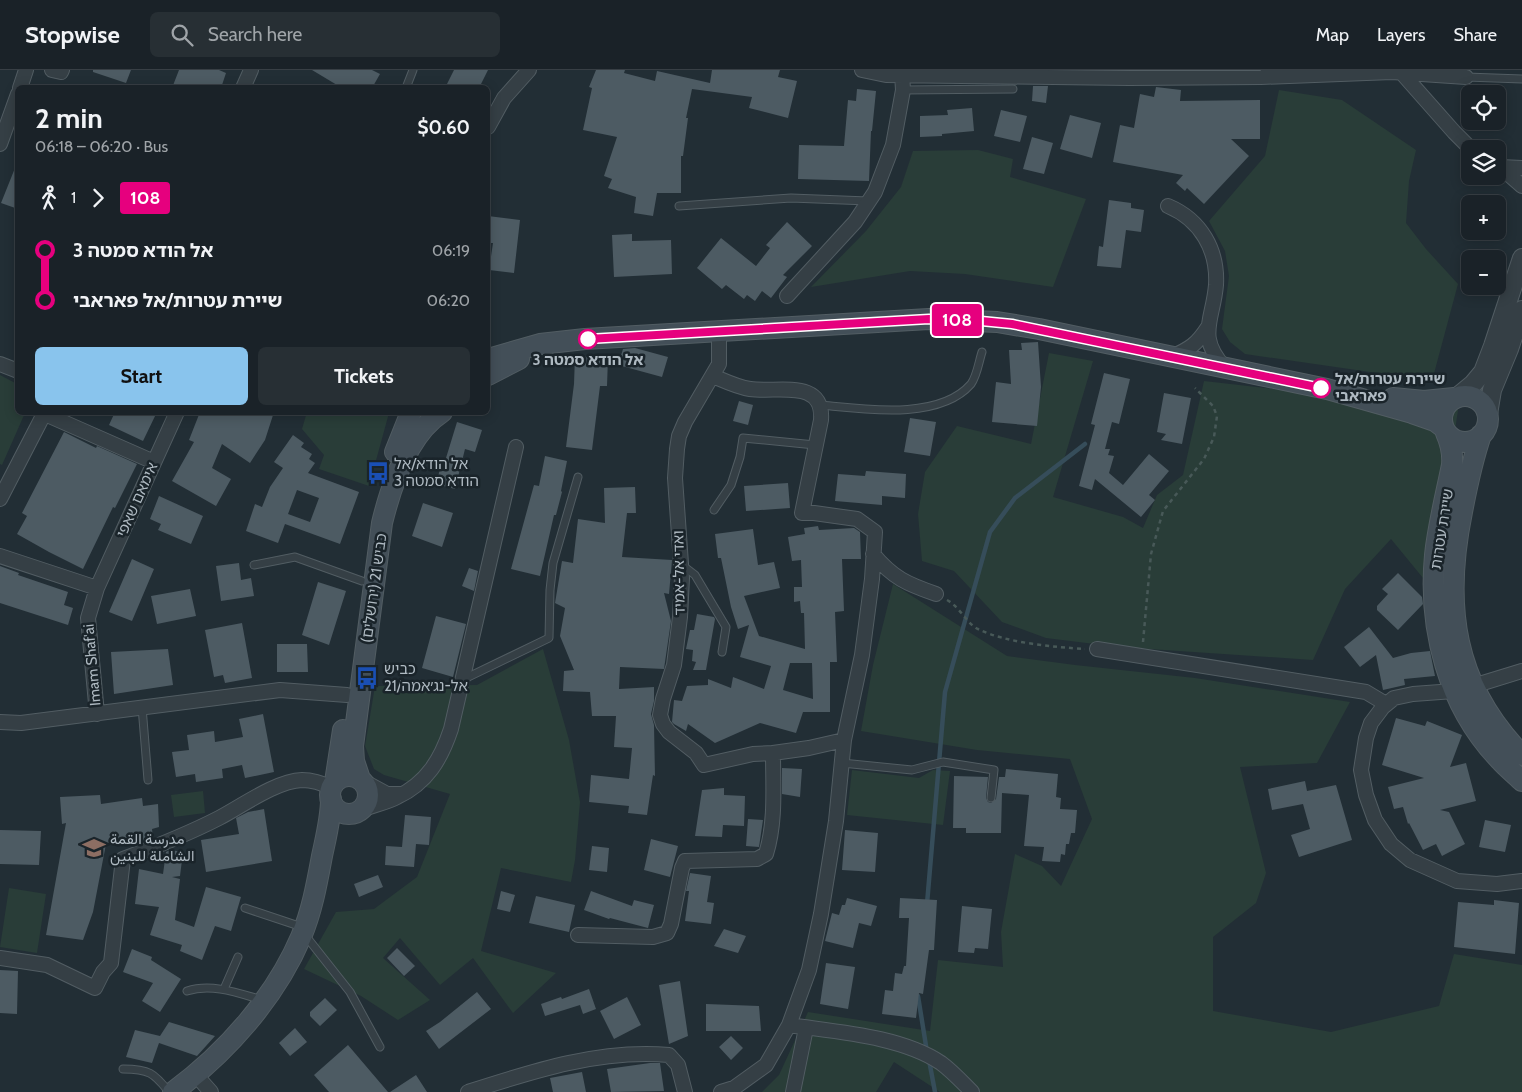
<!DOCTYPE html>
<html lang="en">
<head>
<meta charset="utf-8">
<style>
  body { margin:0; font-family:Cabin,Vazirmatn,"Noto Sans Hebrew",sans-serif; background:#272f34; color:#f1f3f6; height:100vh; display:flex; flex-direction:column; font-size:19px; white-space:nowrap }
  * { box-sizing:border-box; margin:0 }
  p { font-size:16px; color:#9fa4a8 }
  .icon { flex:none; width:28px; height:28px; fill:none; stroke:currentColor; stroke-width:2; stroke-linecap:round; stroke-linejoin:round }
  .map { position:relative; flex:1; overflow:hidden }
  .sheet { position:absolute; left:15px; top:15px; width:475px; height:330px; display:flex; flex-direction:column; background:#1a2228; border-radius:8px; box-shadow:0 2px 12px #0003,0 0 0 1px #383f45 }
  .sheet>* { flex:none }
  .badge { padding:0 10px; border-radius:4px; font-size:18px; line-height:32px }
  .fabs { position:absolute; left:1461px; top:15px; display:grid; gap:10px }
  .fabs a { display:grid; place-items:center; width:45px; height:45px; border-radius:8px; background:#1a2228; box-shadow:0 2px 12px #0003,0 0 0 1px #383f45; font-size:25px }
  .map>.badge { position:absolute; translate:-50% -50%; box-shadow:0 0 0 2px #fff }
  .legs { display:flex; align-items:center; gap:8px; height:55px; padding:0 20px; font-size:16px }
  .legs p { margin-inline-start:auto }
  .overview { display:flex; align-items:center; justify-content:space-between; height:85px; padding:0 20px }
  h1 { font-size:28px; font-weight:700; line-height:38px }
  .primary-button { display:flex; gap:10px; margin-top:auto; padding:10px 20px }
  .primary-button a { flex:1; height:58px; border-radius:8px; background:#89c4ed; color:#111; font-size:20px; font-weight:700; line-height:58px; text-align:center }
  .primary-button a+a { background:#272f34; color:#f1f3f6 }
  ul { padding:0 20px; list-style:none }
  li { display:flex; align-items:center; gap:18px; height:50px; font-size:19px }
  li i { display:grid; place-items:center; width:8px; height:100%; margin:0 6px; background:currentColor }
  li i::after { content:''; width:12px; height:12px; margin:-6px; border:4px solid; border-radius:50%; background:#1a2228 }
  li p { margin-inline-start:auto }
  li:first-child i { background:linear-gradient(#0000 50%,currentColor 0) }
  li:last-child i { background:linear-gradient(currentColor 50%,#0000 0) }
  header { display:flex; align-items:center; gap:30px; box-sizing:border-box; height:70px; padding:0 25px; background:#1a2228; border-bottom:1px solid #383f45 }
  header strong { font-size:24px }
  nav { display:flex; gap:28px; margin-inline-start:auto; font-size:18px }
  .search { width:350px; height:45px; background:#272f34; display:flex; align-items:center; gap:12px; box-sizing:border-box; padding:0 18px; border-radius:8px; color:#9fa4a8; font-size:19px }
  .map>svg:first-child { display:block }
  .green { fill:#293d38 }
  .lines { fill:none; stroke-linecap:round; stroke-linejoin:round }
  .stream { stroke:#364d5a; stroke-width:4.5 }
  .building { fill:#4d5b63; fill-rule:evenodd }
  .service-casing { stroke:#525d63; stroke-width:9 }
  .minor-casing { stroke:#525d63; stroke-width:16 }
  .tertiary-casing { stroke:#525d63; stroke-width:20 }
  .secondary-casing { stroke:#525d63; stroke-width:22 }
  .path { stroke:#485958; stroke-width:2.5; stroke-dasharray:4 4; stroke-linecap:butt }
  .service { stroke:#353f45; stroke-width:7 }
  .minor { stroke:#353f45; stroke-width:14 }
  .tertiary { stroke:#353f45; stroke-width:18 }
  .secondary { stroke:#434f58; stroke-width:20 }
  .line-1-casing { stroke:#fff; stroke-width:11 }
  .line-1 { stroke:#e6007e; stroke-width:8 }
  .stop-1-dot { fill:#fff; stroke:#e6007e; stroke-width:2.5 }
  .labels { text-anchor:middle; stroke-width:5; stroke-linejoin:round; paint-order:stroke }
  .stop-label { font-size:15px; font-weight:bold; fill:#afbac2; stroke:#1a242a }
  .poi-label { font-size:15px; fill:#afbac2; stroke:#1a242a; text-anchor:start }
  .street-label { font-size:15px; fill:#afbac2; stroke:#1a242a }
</style>
</head>
<body>
<header>
<strong>Stopwise</strong>
<div class="search"><svg class="icon" aria-label="search" viewBox="0 0 24 24"><circle cx="10" cy="10" r="6"/><path d="M15 15l6 6"/></svg>Search here</div>
<nav><a>Map</a><a>Layers</a><a>Share</a></nav>
</header>
<div class="map">
<svg width="1522" height="1022" viewBox="0 0 1522 1022">
  <rect width="100%" height="100%" fill="#222e35"/>
  <!-- green -->
  <path class="green" d="M1279,20L1342,30L1416,80L1409,111L1406,153L1426,179L1458,214L1432,311L1245,284L1230,272L1222,259L1229,206L1225,181L1209,151L1265,86Z
    M978,80L1013,89L1010,107L1086,129L1053,217L965,204L910,201L811,217L866,161L901,117L913,81Z
    M1049,283L1093,291L1053,427L1123,447L1143,458L1157,425L1183,405L1204,311L1458,340L1432,519L1391,469L1345,519L1313,590L1119,577L1046,568L1002,552L954,501L922,491L918,444L925,402L957,356L1031,374Z
    M0,305L17,314L18,342L25,343L2,395L0,394Z
    M307,342L389,343L369,416L319,399L324,385L302,359Z
    M893,514L1007,586L1075,595L1195,608L1350,632L1317,693L1240,697L1266,803L1256,833L1213,867V941L1331,962L1439,936L1454,884L1522,895V1022H940L894,992L876,1022H762L779,1005L808,942L930,961L938,890L1003,897L1001,862L1015,784L1042,796L1061,816L1092,749L1070,689L977,680L861,661L873,595Z
    M543,579L569,670L580,732L575,790L571,812L501,798L481,881L556,903L513,943L473,888L440,915L400,868L383,888L430,930L398,950L361,926L304,899L336,842L374,839L417,807L450,724L384,705L374,699L365,676L375,616L477,615Z
    M852,700L919,708L933,700L950,701L943,755L847,745Z
    M203,721L205,743L174,747L171,725Z
    M9,818L46,824L37,883L0,877Z"/>
  <g class="lines">
    <!-- stream -->
    <path class="stream" d="M927,834L945,622L990,462L1015,428L1085,374
      M918,926L927,982
      M929,990L935,1022"/>
  </g>
  <!-- building -->
  <path class="building" d="M93,0H131L126,13L93,2Z
    M179,0H219L226,3L221,18H172Z
    M312,0H372L380,4L372,18H342Z
    M454,0H488L479,18H445Z
    M596,0H625L624,3L655,11L657,1L710,13L712,0H780L778,7L797,11L788,48L749,38L752,27L692,19L686,48H688L683,86H681V123H657L653,146L634,143L636,127L608,118L612,109L604,106L617,67L583,60L592,18L589,17Z
    M1033,16H1048L1046,33L1032,31Z
    M1156,17L1181,20L1180,31L1260,30V69H1231L1249,86L1204,134L1187,118L1185,121L1176,113L1183,105L1113,92L1120,55L1134,58L1140,24L1154,27Z
    M857,19L876,21L872,61H871L869,111L798,109L799,75L844,76L848,30L856,31Z
    M972,38L974,61L942,64V66L920,67V46L948,45L947,40Z
    M1001,40L1027,46L1020,72L994,66Z
    M1070,45L1101,53L1092,88L1060,79Z
    M1032,67L1053,73L1044,104L1023,99Z
    M17,93H18V139L1,133Z
    M1109,130L1131,133V138L1144,140L1141,162L1126,160L1121,198L1097,196L1099,176L1103,177Z
    M488,146L520,150L514,203L489,200L493,173H488Z
    M787,152L812,176L783,205L787,207L771,228L762,221L755,231L747,225L744,229L726,215L722,219L697,198L721,168L756,196L770,178L766,175Z
    M632,164V171L671,170L672,204L614,207L612,165Z
    M1038,272L1041,317L1037,356L992,352L996,312L1011,314L1009,280H1022L1021,273Z
    M635,278L668,287L662,307L618,295L623,279Z
    M575,286L608,288L607,316H600L592,380L566,377L574,314Z
    M1104,303L1130,309L1119,354L1112,352L1105,379H1110L1108,385L1114,386L1109,403L1123,415L1149,384L1169,401L1149,425L1155,430L1141,447L1095,409L1092,420L1079,416L1095,355L1091,354Z
    M1164,323L1191,328L1182,374L1161,370L1166,364L1157,362Z
    M739,331L753,335L748,355L733,351Z
    M115,342H157L143,371L109,355Z
    M200,342H274L265,370L250,393L222,374L212,398L231,409L216,436L172,411L194,372L189,370Z
    M910,348L936,352L930,386L904,382Z
    M457,352L482,360L475,382L465,379L455,419L436,414L443,388H446Z
    M64,362L96,378L97,376L137,394L115,438L113,437L83,499L49,482L17,464L27,446L22,443Z
    M293,365L304,373L301,377L312,384L309,389L315,393L308,403L359,422L340,474L285,454L278,473L246,461L255,434L262,437L270,417L283,398L274,392ZM297,420L319,428L310,452L288,444Z
    M545,386L567,391L561,421L562,422L556,445H554L540,506L511,499L534,415L539,416Z
    M866,401L906,404L905,428L882,426V435L835,431L838,404L865,406Z
    M788,413L790,438L746,441L744,416Z
    M635,417L636,443H627L622,487L672,490L669,524L664,523L671,551L664,599L620,597L619,619L654,617V631L651,644L654,655L655,706L653,705L647,745L628,743L629,736L589,732L591,705L629,709L632,678L614,677L616,646H592L590,622L563,621L564,601L574,600L560,566L565,538L555,533L562,491L573,493L578,449L605,453L604,418Z
    M159,426L203,446L191,474L158,460L161,454L150,449Z
    M423,433L453,443L442,477L412,466Z
    M818,456L819,460L854,458L860,462L861,489H842L844,541L835,542L837,592H830V642H803L796,663L760,653L715,673L688,654L686,661L674,654L672,652L674,630L682,631L687,616L708,615V609L731,618L733,607L764,619L771,596L740,587L749,555L738,559L731,537L721,488H718L715,464L753,459L758,495L774,492L780,518L744,526L759,566L805,579L804,543H801L800,531L794,532V517H802L801,490L792,491L788,467L805,464L804,458ZM790,593H812L813,629L783,620Z
    M132,489L154,499L132,551L109,542Z
    M239,493L241,510L251,508L254,526L221,531L216,496Z
    M0,496L19,503L18,505L68,522L64,535L73,538L68,555L0,533Z
    M469,498L478,501L474,521L462,516Z
    M1398,503L1422,527L1423,534L1398,560L1377,540V536L1388,524L1382,519Z
    M318,512L346,521L329,575L302,565Z
    M190,519L196,546L157,554L151,526Z
    M697,544L714,547L715,549L706,600H693L696,592L692,591L693,580L686,579L690,560H694Z
    M436,546L466,554L453,607L422,598Z
    M242,553L252,608L225,613L223,605L214,607L205,560Z
    M1369,557L1393,588L1411,583L1430,581L1435,606L1404,609L1405,615L1383,620L1376,585L1360,597L1344,577Z
    M277,574H307L308,602H277Z
    M168,579L173,615L114,624L111,582Z
    M263,644L274,702L245,708L242,695L222,699L223,708L196,712L195,704L176,707L172,682L189,680L187,665L214,661L215,672L243,667L239,649Z
    M1396,648L1425,656L1427,651L1462,665L1450,697L1466,693L1476,731L1440,740L1449,742L1465,774L1442,786L1436,774L1423,780L1409,753L1408,754L1403,737L1394,739L1388,717L1424,708L1382,695Z
    M782,698L802,699L800,727L782,724Z
    M1006,699L1058,704L1056,727L1061,728L1060,739L1077,740L1075,763H1071L1069,774H1066L1065,785L1061,784L1060,792L1042,791L1044,777L1024,776L1029,725L1002,723L1001,763H966V758H953L954,706L988,707L986,728L988,732L991,733L996,729L999,707H1005Z
    M1305,711L1307,721L1336,715L1352,770L1299,787L1291,765L1310,759L1303,734L1272,740L1268,719Z
    M724,718V725L745,726L744,756L723,755L722,767L695,766L702,720Z
    M100,725L101,734L142,728L143,736L158,734L159,757L152,759L153,768L149,770L106,774L93,842L83,870L46,865L66,753L62,754L60,727Z
    M264,739L272,791L206,802L201,770L239,764L236,748L248,742Z
    M405,745L431,747L429,775L416,774L414,797L385,795L386,776L402,777Z
    M748,749L763,750L759,777L746,776Z
    M1485,750L1511,755L1505,782L1479,777Z
    M0,760L41,761L39,795L0,794Z
    M845,760L878,763L875,802L842,800Z
    M651,769L678,776L670,807L644,800Z
    M592,776L609,778L607,802L589,800Z
    M170,780L183,782L180,806L172,807L180,809L175,850L194,857L206,817L241,827L231,861L215,856L202,890L180,881L182,875L150,865L159,837L135,834L139,799L163,804L166,782Z
    M690,803L711,806L707,832L714,833L711,854L685,851L689,821H686Z
    M378,805L383,817L359,827L354,814Z
    M501,821L515,825L510,842L497,839Z
    M591,821L632,836L634,830L654,835L648,858L610,848L609,849L584,840Z
    M536,826L575,835L569,862L529,853Z
    M847,828L877,836L871,856L859,853L853,878L825,871L832,843L839,845L842,835H845Z
    M900,828L937,830L934,880H929L923,924L919,923L916,948L882,944L885,920L893,921L895,903L902,904L904,896H906L909,848H899Z
    M1494,830L1519,833L1515,884L1454,877L1458,832L1494,835Z
    M962,836L992,839L988,879L975,878L974,883L958,882Z
    M724,859L746,866L738,883L714,876Z
    M397,878L415,896L404,906L387,888Z
    M132,879L152,887L151,890L181,909L160,942L142,931L153,913L123,902Z
    M826,893L855,897L848,939L820,934Z
    M0,900L18,901L17,944L0,943Z
    M680,911L688,966L669,974L659,915Z
    M589,919L596,939L583,944L580,935L545,946L541,934L561,927L562,929Z
    M477,922L491,939L439,979L426,961L440,952Z
    M627,927L641,955L614,969L600,941Z
    M325,928L337,940L320,956L310,946V942Z
    M706,934L759,936L761,961H706Z
    M169,952L215,966L197,986L159,973L152,993L126,987L135,960L160,966Z
    M295,958L307,972L290,986L279,973Z
    M731,966L743,978L731,990L719,977Z
    M348,975L388,1022H329L314,1005Z
    M650,993H660L664,1021L611,1022L607,999Z
    M582,1002L586,1022H553L550,1008Z
    M416,1005L427,1022H390Z"/>
  <g class="lines">
    <defs>
      <path id="service" d="M1466,7L1522,9
        M406,18L413,0
        M903,20L1013,19
        M679,136L791,128L868,131
        M820,335C863,339 939,351 971,314C977,306 979,291 982,282
        M714,440L731,415L740,387L743,368L815,375
        M254,495L295,487L362,511
        M682,495L695,505L726,557L722,582
        M462,610L549,568L550,520L553,493L578,407
        M142,637L148,710
        M842,693L912,700L943,692L994,700L991,728
        M245,838L302,857
        M305,865L350,922L380,977
        M224,919L238,887
        M187,921C212,913 238,923 262,930
        M123,999C149,999 154,1003 169,1022"/>
      <path id="minor" d="M52,0L61,2L62,0
        M862,0L886,5L1129,8L1261,7L1392,2L1466,7
        M1401,2L1454,62L1471,79
        M20,18L26,0
        M243,18L251,0
        M488,57L504,28L529,0
        M0,74L18,24
        M1498,95L1522,116
        M1501,97L1522,98
        M1168,136C1201,150 1218,180 1216,215C1213,251 1196,266 1225,298
        M787,226L855,152L875,122L893,75L903,20L902,4
        M719,262V294L685,352L679,366L677,379L675,408L682,508L680,547L674,595L663,629L660,645L663,654L669,662L696,683L704,695L753,684L773,683
        M1171,287C1190,279 1197,274 1208,257
        M0,294L18,301
        M713,306C725,311 737,317 750,319C778,323 824,308 821,350L802,443H814L857,449L875,462L872,509L862,585L844,670L836,751L821,844L809,900L789,955L766,995L734,1018L721,1022
        M45,344L154,392
        M0,429L45,342
        M873,484C893,508 907,514 936,524
        M0,486L97,518
        M1097,579L1366,622L1386,634
        M1473,616L1522,601
        M1454,621L1413,624L1394,628L1383,637L1371,653L1366,668L1361,700L1366,725L1375,750L1391,774L1410,790L1457,811L1497,814L1522,811
        M97,644L88,548L97,518L177,342
        M0,652L21,653L280,620L347,625
        M363,711L387,724H400
        M361,740C373,735 386,733 397,727C427,713 441,689 451,659L516,377
        M578,865L653,867L667,863L671,854L682,798L685,791L757,789L766,784C776,752 773,716 773,683L809,678L844,670
        M0,888L47,895L95,918L103,902L111,893L123,789C155,777 188,764 219,748C242,736 276,711 302,710C313,710 322,713 332,718
        M789,955C836,962 901,966 941,993C952,1001 962,1012 972,1022
        M195,1004L211,1022
        M468,1022C533,1001 600,979 669,985L678,995L685,1022
        M793,1022L806,958"/>
      <path id="tertiary" d="M1456,328L1473,314L1483,302L1493,276L1522,188
        M1488,344L1492,320L1509,279L1522,240"/>
      <path id="secondary" d="M488,289L540,274L585,269L929,249L997,252L1039,259L1327,319L1412,343L1435,351L1443,357
        M488,305L519,289
        M1442 349a23 23 0 1 1 46 0a23 23 0 1 1-46 0Z
        M1393,328L1424,331L1454,328
        M1446,363C1451,374 1453,383 1452,395C1446,425 1438,455 1435,485C1428,559 1448,636 1500,690C1507,698 1515,704 1522,711
        M1481,365C1472,391 1467,416 1462,442C1443,535 1453,615 1522,685
        M395,382L411,342
        M330 725a19 19 0 1 1 38 0a19 19 0 1 1-38 0Z
        M360,709L354,691L353,676L382,453C391,416 408,364 442,342
        M335,712L343,660
        M173,1022C226,983 275,928 301,867C312,841 317,813 322,786C326,767 331,748 331,729"/>
    </defs>
    <!-- service casing -->
    <use href="#service" class="service-casing"/>
    <!-- minor casing -->
    <use href="#minor" class="minor-casing"/>
    <!-- tertiary casing -->
    <use href="#tertiary" class="tertiary-casing"/>
    <!-- secondary casing -->
    <use href="#secondary" class="secondary-casing"/>
    <!-- path -->
    <path class="path" d="M947,530C960,537 967,554 978,559C1006,573 1054,577 1085,579
      M1143,572L1151,484L1163,441L1204,389L1214,367L1217,346L1213,336L1195,318"/>
    <!-- service -->
    <use href="#service" class="service"/>
    <!-- minor -->
    <use href="#minor" class="minor"/>
    <!-- tertiary -->
    <use href="#tertiary" class="tertiary"/>
    <!-- secondary -->
    <use href="#secondary" class="secondary"/>
  </g>
  <g class="lines">
    <defs>
      <path id="line-1" d="M588,269L929,249L971,250L1012,254L1321,318"/>
    </defs>
    <!-- line-1 casing -->
    <use href="#line-1" class="line-1-casing"/>
    <!-- line-1 -->
    <use href="#line-1" class="line-1"/>
  </g>
  <!-- icons -->
  <defs>
    <symbol id="bus-bare" viewBox="-9 -9 18 18"><path d="M-5-6H5V4H4V6H2V4H-2V6H-4V4H-5ZM-3.5-4V0h7V-4ZM-3.5 1.2v1.5H-2V1.2ZM2 1.2v1.5H3.5V1.2Z" fill="#1a4fb4" stroke="#1a242a" stroke-width="2.5" paint-order="stroke"/></symbol>
    <symbol id="school-bare" viewBox="-9 -9 18 18"><path d="M0-5L7-2L0 1L-7-2ZM-4 1L0 2.5L4 1V4Q0 6-4 4Z" fill="#8d6e63" stroke="#1a242a" stroke-width="2.5" paint-order="stroke"/></symbol>
  </defs>
  <g fill-rule="evenodd">
    <use href="#bus-bare" x="362" y="387" width="32" height="32"/>
    <use href="#bus-bare" x="351" y="592" width="32" height="32"/>
    <use href="#school-bare" x="78" y="762" width="32" height="32"/>
  </g>
  <!-- markers -->
  <g class="stop-1-dot">
    <circle cx="588" cy="269" r="9"/>
    <circle cx="1321" cy="318" r="9"/>
  </g>
  <g class="labels">
    <!-- stop labels -->
    <g class="stop-label">
      <text x="588" y="295">אל הודא סמטה 3</text>
      <text x="1335" y="314" text-anchor="start">שיירת עטרות/אל<tspan x="1335" dy="17">פאראבי</tspan></text>
    </g>
    <!-- poi labels -->
    <g class="poi-label">
      <text x="394" y="399">אל הודא/אל<tspan x="394" dy="17">הודא סמטה 3</tspan></text>
      <text x="384" y="604">כביש<tspan x="384" dy="17">21/אל-נג׳אמה</tspan></text>
      <text x="110" y="774">مدرسة القمة<tspan x="110" dy="17">الشاملة للبنين</tspan></text>
    </g>
    <!-- street labels -->
    <g class="street-label">
      <text transform="translate(137 430) rotate(-66)" y="5">אימאם שאפי</text>
      <text transform="translate(1442 459) rotate(-81)" y="5">שיירת עטרות</text>
      <text transform="translate(679 503) rotate(-91)" y="5">ואדי אל-אמיד</text>
      <text transform="translate(374 518) rotate(-82)" y="5">כביש 21 (ירושלים)</text>
      <text transform="translate(92 595) rotate(-95)" y="5">Imam Shaf'ai</text>
    </g>
  </g>
</svg>
<div class="fabs">
<a><svg class="icon" aria-label="locate" viewBox="0 0 24 24"><circle cx="12" cy="12" r="6"/><path d="M12 2v4M12 18v4M2 12h4M18 12h4"/></svg></a>
<a><svg class="icon" aria-label="layers" viewBox="0 0 24 24"><path d="M12 4l9 5-9 5-9-5zM3 14l9 5 9-5"/></svg></a>
<a>+</a>
<a>−</a>
</div>
<b class="badge" style="left:957px;top:250px;background:#e6007e;color:#fff">108</b>
<section class="sheet">
<div class="overview"><div><h1>2 min</h1><p>06:18 – 06:20 · Bus</p></div><b>$0.60</b></div>
<div class="legs"><svg class="icon" aria-label="walk" viewBox="0 0 24 24"><circle cx="13" cy="4" r="2"/><path d="M13 8l-2 6 4 7M11 14l-3 7M7 12l3-4h3l4 4"/></svg>1<svg class="icon" aria-label="forward" viewBox="0 0 24 24"><path d="M9 5l7 7-7 7"/></svg><b class="badge" style="background:#e6007e;color:#fff">108</b></div>
<ul>
<li><i style="color:#e6007e"></i><b>אל הודא סמטה 3</b><p>06:19</p></li>
<li><i style="color:#e6007e"></i><b>שיירת עטרות/אל פאראבי</b><p>06:20</p></li>
</ul>
<div class="primary-button"><a>Start</a><a>Tickets</a></div>
</section>
</div>
</body>
</html>
